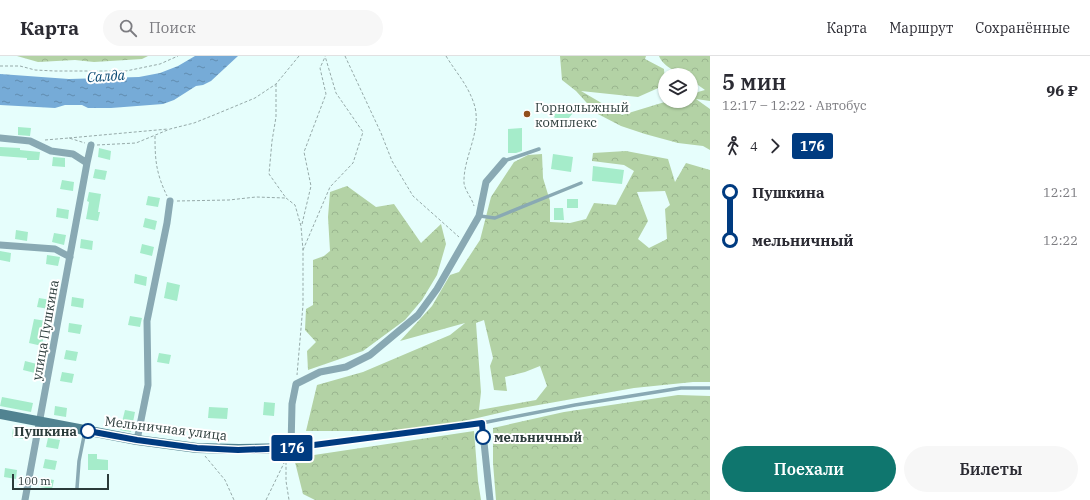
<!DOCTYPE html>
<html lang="ru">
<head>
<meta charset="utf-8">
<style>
  body { margin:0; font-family:"IBM Plex Serif",serif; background:#f7f7f7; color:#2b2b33; height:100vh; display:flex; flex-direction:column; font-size:15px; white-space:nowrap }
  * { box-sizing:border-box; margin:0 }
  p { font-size:13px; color:#7c7c81 }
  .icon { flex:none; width:22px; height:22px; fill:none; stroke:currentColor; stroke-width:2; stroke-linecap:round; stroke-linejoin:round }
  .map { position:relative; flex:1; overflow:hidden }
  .side { display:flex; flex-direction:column; background:#fff; width:380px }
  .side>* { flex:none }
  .badge { padding:0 8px; border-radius:3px; font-size:14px; line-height:26px }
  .tools { position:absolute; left:658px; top:12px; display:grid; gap:8px }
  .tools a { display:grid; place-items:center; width:40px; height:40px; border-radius:50%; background:#fff; box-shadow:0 1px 3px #0004; font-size:20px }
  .scale { position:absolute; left:12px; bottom:10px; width:97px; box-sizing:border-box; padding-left:4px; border:2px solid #2b3b3a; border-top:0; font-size:11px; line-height:14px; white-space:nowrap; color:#2b3b3a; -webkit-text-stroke:3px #fff; paint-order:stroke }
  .map>.badge { position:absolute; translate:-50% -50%; box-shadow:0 0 0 2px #fff }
  .legs { display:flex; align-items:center; gap:6px; height:44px; padding:0 12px; font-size:13px }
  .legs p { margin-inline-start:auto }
  .overview { display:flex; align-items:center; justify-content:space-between; height:68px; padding:0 12px }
  h1 { font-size:22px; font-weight:600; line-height:30px }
  .primary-button { display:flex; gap:8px; margin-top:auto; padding:8px 12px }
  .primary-button a { flex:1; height:46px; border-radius:24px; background:#0f766e; color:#fff; font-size:16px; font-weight:600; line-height:46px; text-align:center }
  .primary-button a+a { background:#f7f7f7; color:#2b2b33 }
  ul { padding:0 12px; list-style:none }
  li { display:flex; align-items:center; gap:14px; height:48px; font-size:15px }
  li i { display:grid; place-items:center; width:6px; height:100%; margin:0 5px; background:currentColor }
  li i::after { content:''; width:10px; height:10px; margin:-5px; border:3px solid; border-radius:50%; background:#fff }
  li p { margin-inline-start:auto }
  li:first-child i { background:linear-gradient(#0000 50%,currentColor 0) }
  li:last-child i { background:linear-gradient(currentColor 50%,#0000 0) }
  header { display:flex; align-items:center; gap:24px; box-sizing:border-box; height:56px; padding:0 20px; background:#fff; border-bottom:1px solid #e1e1e2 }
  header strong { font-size:19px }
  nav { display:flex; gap:22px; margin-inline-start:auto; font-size:14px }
  .search { width:280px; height:36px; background:#f7f7f7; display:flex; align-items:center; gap:10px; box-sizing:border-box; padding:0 14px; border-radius:22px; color:#7c7c81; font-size:15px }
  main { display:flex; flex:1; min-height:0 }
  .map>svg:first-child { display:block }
  .forest { fill:url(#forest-crowns); fill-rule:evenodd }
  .water { fill:url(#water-ripples) }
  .building { fill:#a5ecca }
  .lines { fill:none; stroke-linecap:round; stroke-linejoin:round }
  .path { stroke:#96aaa9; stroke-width:1; stroke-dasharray:3 2; stroke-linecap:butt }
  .lane { stroke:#89a9b3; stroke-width:3.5 }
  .street { stroke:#89a9b3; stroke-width:7 }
  .secondary { stroke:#518391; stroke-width:10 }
  .line-1-casing { stroke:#fff; stroke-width:9 }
  .line-1 { stroke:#003b80; stroke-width:6 }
  .poi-dot { fill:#914f1c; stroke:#fff; stroke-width:1.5 }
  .stop-1-dot { fill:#fff; stroke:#003b80; stroke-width:2 }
  .labels { text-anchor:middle; stroke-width:4; stroke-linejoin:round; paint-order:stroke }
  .poi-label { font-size:13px; fill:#2b3b3a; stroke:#fff; text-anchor:start }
  .street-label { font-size:13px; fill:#2b3b3a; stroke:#fff }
  .stop-label { font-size:13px; font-weight:bold; fill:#2b3b3a; stroke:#fff; text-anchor:end }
  .water-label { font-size:14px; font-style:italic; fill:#084872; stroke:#fff }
</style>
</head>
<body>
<header>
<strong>Карта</strong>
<div class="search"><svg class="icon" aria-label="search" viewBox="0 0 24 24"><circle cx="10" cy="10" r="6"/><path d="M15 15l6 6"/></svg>Поиск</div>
<nav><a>Карта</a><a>Маршрут</a><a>Сохранённые</a></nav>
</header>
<main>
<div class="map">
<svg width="710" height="444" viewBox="0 0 710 444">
  <defs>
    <pattern id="forest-crowns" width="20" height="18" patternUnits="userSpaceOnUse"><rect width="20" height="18" fill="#b3d2a5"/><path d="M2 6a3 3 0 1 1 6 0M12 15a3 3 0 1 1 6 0" fill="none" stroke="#9ab58f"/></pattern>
    <pattern id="water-ripples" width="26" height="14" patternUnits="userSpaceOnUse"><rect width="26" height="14" fill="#76abd7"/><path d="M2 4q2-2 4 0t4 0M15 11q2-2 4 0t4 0" fill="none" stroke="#618caf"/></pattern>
  </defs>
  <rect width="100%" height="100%" fill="#e6fefc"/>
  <!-- forest -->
  <path class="forest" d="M17,0H148L142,3L94,6L75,4L38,6Z
    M560,0H646L645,3L664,13L665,29L638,41L581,35L622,59L668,45H691V38L705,34L691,24V19C680,19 663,11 659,0H710V45L696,43L710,53V94L703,90L678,87L645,78L621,70L596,57L576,35L562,24Z
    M626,95L668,103L675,126L686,107L710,114V326H693L634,332L516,353L460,366L392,375H306L317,329L363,316L450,279L465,267L400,285L432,250L450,219L459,216L480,184L491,141L514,106L528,99L542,98L543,122L550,145V166L570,167L586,163L594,147L616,149L634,115L624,109L592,105L593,97ZM665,135L670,149L665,153L667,183L649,192L638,183L648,165L637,136ZM484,264L493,302L490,310L494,334L507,335L505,321L525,316L540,310L547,330L536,344L479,354L481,336L476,267Z
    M347,130L376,151L394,148L421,187L441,168L446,188L437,219L422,244L405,264L363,295L308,314L307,295L316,286L305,274L306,253L313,249V204L324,200L330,195L328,161L330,136Z
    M678,339L710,340V444H496L493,407V372L564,356Z
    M474,375L478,425L481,444H315L303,438L294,402Z"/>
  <!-- water -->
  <path class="water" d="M195,0H238L211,25L203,29L196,30L174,44L163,48L111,52H88L82,49H65L55,52L0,49V18L69,23L139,21L160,17L178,10Z"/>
  <!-- building -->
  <path class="building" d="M560,47L573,57L568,63L570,65L567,70L551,59Z
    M18,71L31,72L30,80L18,79Z
    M522,72V95L516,97H508V73Z
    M0,91L20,92V94L40,96L39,104H27V102L0,100Z
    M99,92L111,95L110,104L98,101Z
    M553,98L573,101L571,116L551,113Z
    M53,101L65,102V111L52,110Z
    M593,110L624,114L622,128L592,125Z
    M95,113L107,115L105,124L93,122Z
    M62,124L74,126L73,135L60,133Z
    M89,136L101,138L98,156H100L98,165L86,163L89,146L87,145Z
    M148,140L160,142L158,151L146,149Z
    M567,143H578V152H567Z
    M57,152L69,154L68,163L56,161Z
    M554,152H563L564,164H554Z
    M145,162L157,165L155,174L143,171Z
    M16,174L28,176L27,185L15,183Z
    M54,177L66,179L64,189L52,186Z
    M81,183L93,185L92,194L80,192Z
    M142,188L154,191L152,200L140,197Z
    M0,195L11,197L10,206L0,204Z
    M47,199L60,201L58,210L46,208Z
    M135,218L147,221L146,230L134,227Z
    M167,226L180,229L177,245L164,242Z
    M72,241L84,243L83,252L71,250Z
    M39,242L51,244L49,253L37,251Z
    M130,260L142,262L140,271L128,269Z
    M34,263L46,265L42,290L29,287Z
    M69,267L82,269L80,278L68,276Z
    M66,294L78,296L76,305L64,303Z
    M159,297L171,299L169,308L157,306Z
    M25,305L37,308L35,317L23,314Z
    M62,316L74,318L72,327L60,325Z
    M2,341L33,347L31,356L0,350Z
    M264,346L275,347L274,360L263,359Z
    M55,350L67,352L66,361L54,359Z
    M209,351L228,352L227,363L208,362Z
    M125,354L135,356L131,376L120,374Z
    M13,372L25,374L24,383L12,381Z
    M48,382L60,384L58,393L46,391Z
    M88,398H97V403L108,404V414H88Z
    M45,403L57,405L55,414L43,412Z
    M5,412L17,414L16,423L4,421Z
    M42,422L54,424L52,433L40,431Z"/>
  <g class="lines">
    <!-- path -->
    <path class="path" d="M345,0L381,77L392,105L413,140L459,181
      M446,0C457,18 469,30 475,51C481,77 463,102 464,127C465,135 472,142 474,150
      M0,10H20L35,14L55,15H126L160,8L178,0
      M276,28V61L272,85L269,118L286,142L295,149L301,170L303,194V249L297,319
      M155,80C155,104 156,117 167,140
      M69,82L168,73
      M45,84L69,82L85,87
      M97,89L136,87L170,73L194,67L214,59L255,42L276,28L299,0
      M177,145L229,144L256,141L285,142
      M302,168L311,130L304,96L326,38L320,12L325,1
      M303,194L330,131L353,107L363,76L336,37L325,0
      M205,400L225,424L234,444
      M287,401L286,404V425L289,444
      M266,444L285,405"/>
    <!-- lane -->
    <path class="lane" d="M504,105L539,93
      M480,160L495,162L581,127
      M482,367L575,349L681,332H710
      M77,432L79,405L85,375"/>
    <!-- street -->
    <path class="street" d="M0,82L30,85L51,95L73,98L87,107L91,89
      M0,189L55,193L70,201
      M137,384L148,329L147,265L167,167L170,145
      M25,444L87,107
      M490,444L482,367L291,392L292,348L296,328L320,316L346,311L370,299L418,259L437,233L479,160L486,126L504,105"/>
    <!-- secondary -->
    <path class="secondary" d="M0,358L137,384L197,392L239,393L291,392"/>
  </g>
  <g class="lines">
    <defs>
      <path id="line-1" d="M88,375L137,384L197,392L238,394L291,392L482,367L483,381"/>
    </defs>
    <!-- line-1 casing -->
    <use href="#line-1" class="line-1-casing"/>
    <!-- line-1 -->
    <use href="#line-1" class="line-1"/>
  </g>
  <!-- markers -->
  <circle class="poi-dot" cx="527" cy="58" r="4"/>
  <g class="stop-1-dot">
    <circle cx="88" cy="375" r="7"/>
    <circle cx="483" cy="381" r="7"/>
  </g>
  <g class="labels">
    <!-- poi labels -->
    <g class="poi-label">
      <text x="535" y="56">Горнолыжный<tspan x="535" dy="15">комплекс</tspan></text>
    </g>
    <!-- street labels -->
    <g class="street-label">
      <text transform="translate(45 274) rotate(-80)" y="5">улица Пушкина</text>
      <text transform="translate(166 372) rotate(7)" y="5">Мельничная улица</text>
    </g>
    <!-- stop labels -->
    <g class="stop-label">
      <text x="77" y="380">Пушкина</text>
      <text x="494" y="386" text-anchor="start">мельничный</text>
    </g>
    <!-- water labels -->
    <g class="water-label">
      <text transform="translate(106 20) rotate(-4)" y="5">Салда</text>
    </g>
  </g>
</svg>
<div class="tools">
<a><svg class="icon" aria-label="layers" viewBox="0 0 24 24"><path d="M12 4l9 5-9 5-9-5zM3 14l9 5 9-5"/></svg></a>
</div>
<div class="scale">100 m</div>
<b class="badge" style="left:292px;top:392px;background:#003b80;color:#fff">176</b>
</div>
<section class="side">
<div class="overview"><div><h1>5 мин</h1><p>12:17 – 12:22 · Автобус</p></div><b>96 ₽</b></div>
<div class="legs"><svg class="icon" aria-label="walk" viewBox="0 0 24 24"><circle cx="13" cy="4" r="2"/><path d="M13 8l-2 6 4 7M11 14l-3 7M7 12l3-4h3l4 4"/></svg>4<svg class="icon" aria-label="forward" viewBox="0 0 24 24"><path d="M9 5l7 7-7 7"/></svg><b class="badge" style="background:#003b80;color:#fff">176</b></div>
<ul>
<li><i style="color:#003b80"></i><b>Пушкина</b><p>12:21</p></li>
<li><i style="color:#003b80"></i><b>мельничный</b><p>12:22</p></li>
</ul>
<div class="primary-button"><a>Поехали</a><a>Билеты</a></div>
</section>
</main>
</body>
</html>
